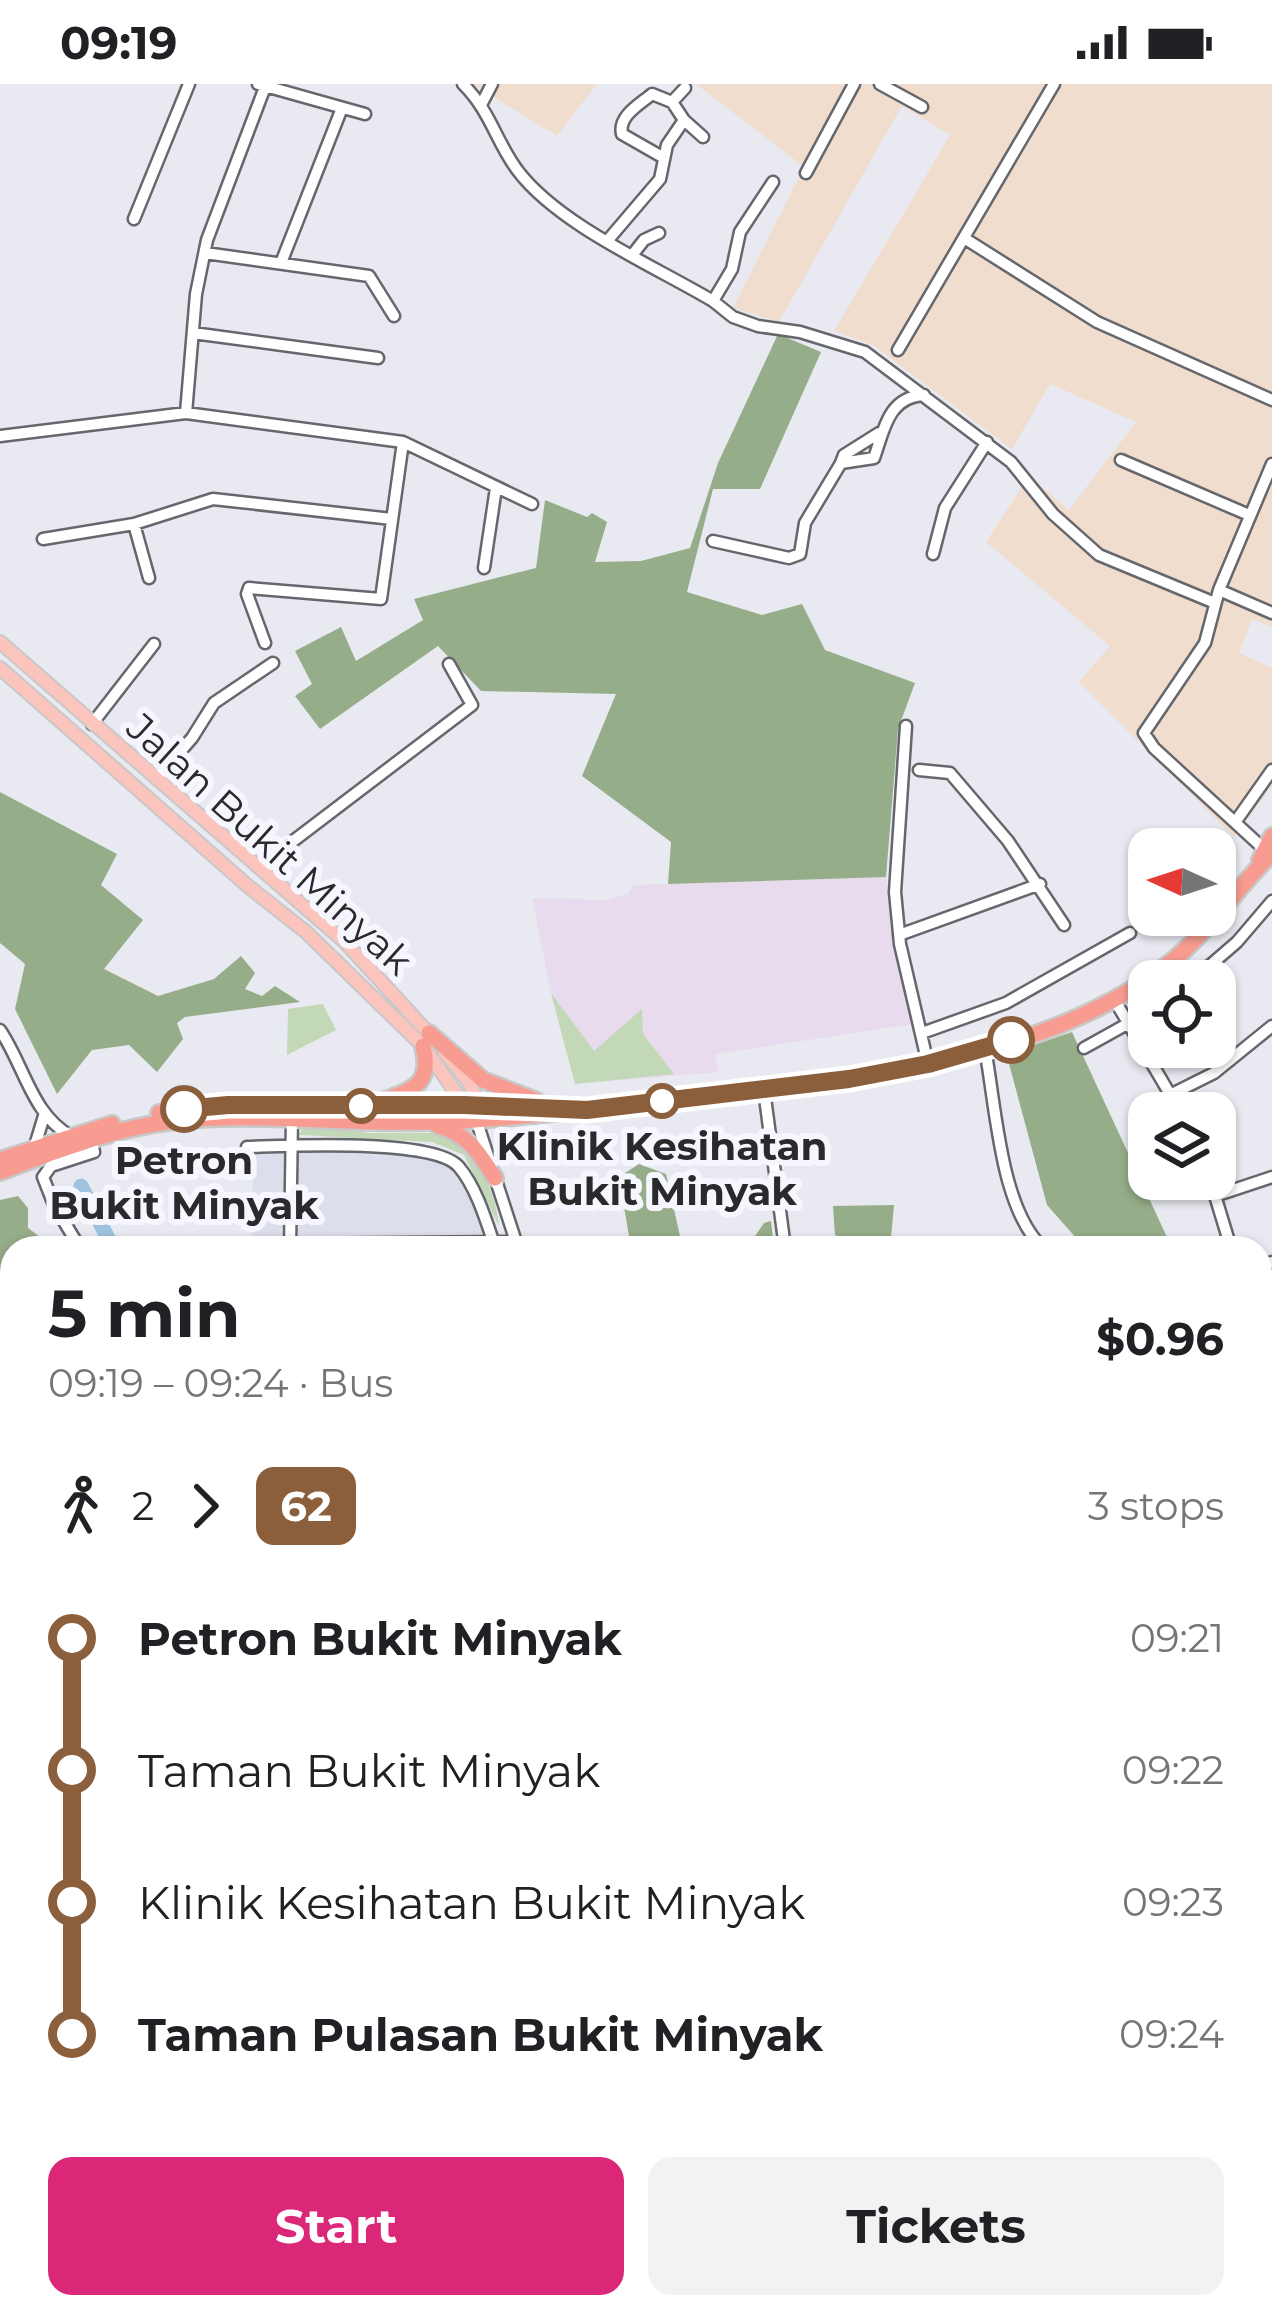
<!DOCTYPE html>
<html lang="en">
<head>
<meta charset="utf-8">
<style>
  body { margin:0; font-family:Montserrat,sans-serif; background:#f2f2f2; color:#202124; height:100vh; display:flex; flex-direction:column; font-size:45px; white-space:nowrap }
  * { box-sizing:border-box; margin:0 }
  p { font-size:39px; color:#757577 }
  .icon { flex:none; width:66px; height:66px; fill:none; stroke:currentColor; stroke-width:2; stroke-linecap:round; stroke-linejoin:round }
  .map { position:relative; flex:1; overflow:hidden }
  .panel { position:absolute; left:0px; top:1152px; width:1272px; height:1083px; display:flex; flex-direction:column; background:#fff; border-radius:36px 36px 0 0; box-shadow:0 3px 9px #0004 }
  .panel>* { flex:none }
  .badge { padding:0 24px; border-radius:18px; font-size:42px; line-height:78px }
  .needle { width:78px; rotate:273deg }
  .tools { position:absolute; left:1128px; top:744px; display:grid; gap:24px }
  .tools a { display:grid; place-items:center; width:108px; height:108px; border-radius:24px; background:#fff; box-shadow:0 3px 9px #0004; font-size:60px }
  .map>.badge { position:absolute; translate:-50% -50%; box-shadow:0 0 0 6px #fff }
  .legs { display:flex; align-items:center; gap:18px; height:132px; padding:0 48px; font-size:39px }
  .legs p { margin-inline-start:auto }
  .summary { display:flex; align-items:center; justify-content:space-between; height:204px; padding:0 48px }
  h1 { font-size:66px; font-weight:700; line-height:90px }
  .cta { display:flex; gap:24px; margin-top:auto; padding:24px 48px }
  .cta a { flex:1; height:138px; border-radius:24px; background:#db2777; color:#fff; font-size:48px; font-weight:700; line-height:138px; text-align:center }
  .cta a+a { background:#f2f2f2; color:#202124 }
  ul { padding:0 48px; list-style:none }
  li { display:flex; align-items:center; gap:42px; height:132px; font-size:45px }
  li i { display:grid; place-items:center; width:18px; height:100%; margin:0 15px; background:currentColor }
  li i::after { content:''; width:30px; height:30px; margin:-15px; border:9px solid; border-radius:50%; background:#fff }
  li p { margin-inline-start:auto }
  li:first-child i { background:linear-gradient(#0000 50%,currentColor 0) }
  li:last-child i { background:linear-gradient(currentColor 50%,#0000 0) }
  .status { display:flex; justify-content:space-between; align-items:center; height:84px; padding:0 60px; background:#fff; direction:ltr }
  .status svg { height:33px; fill:currentColor }
  .map>svg:first-child { display:block }
  .built { fill:#dcdeec }
  .industrial { fill:#f0ddcd }
  .medical { fill:#e8dbee }
  .green { fill:#c2d8b6 }
  .forest { fill:#96ad89 }
  .lines { fill:none; stroke-linecap:round; stroke-linejoin:round }
  .river { stroke:#9dc3df; stroke-width:15 }
  .minor-casing { stroke:#66676d; stroke-width:15 }
  .major-casing { stroke:#c8c8c8; stroke-width:16 }
  .highway-casing { stroke:#c8c8c8; stroke-width:20 }
  .minor { stroke:#fff; stroke-width:10 }
  .major { stroke:#fbc4bd; stroke-width:12 }
  .highway { stroke:#f89c91; stroke-width:15 }
  .line-1-casing { stroke:#fff; stroke-width:27 }
  .line-1 { stroke:#8b5e3c; stroke-width:18 }
  .stop-1-dot { fill:#fff; stroke:#8b5e3c; stroke-width:6 }
  .labels { text-anchor:middle; stroke-width:12; stroke-linejoin:round; paint-order:stroke }
  .street-label { font-size:39px; fill:#2a2a2c; stroke:#f6f7fe }
  .stop-label { font-size:39px; font-weight:bold; fill:#2a2a2c; stroke:#f6f7fe }
</style>
</head>
<body>
<div class="status"><b>09:19</b><svg viewBox="0 0 49 12"><path d="M0 12V9h3v3zM5 12V6h3v6zM10 12V3h3v9zM15 12V0h3v12zM26 1h20v11H26zM47 4h2v5h-2z"/></svg></div>
<div class="map">
<svg width="1272" height="2233" viewBox="0 0 1272 2233">
  <rect width="100%" height="100%" fill="#e9eaf1"/>
  <!-- built -->
  <path class="built" d="M253,1063L425,1067L458,1081L497,1164H252Z
    M12,1717V2142L0,2143V1814L5,1810L8,1722Z"/>
  <!-- industrial -->
  <path class="industrial" d="M473,0H597L557,52Z
    M696,0H1272V543L1252,535L1239,569L1272,584V702L1234,753L1079,598L1110,562L986,458L1029,392L1069,426L1136,338L1050,300L1012,365L873,261L834,247L950,51L902,22L779,238L733,224L804,83Z"/>
  <!-- medical -->
  <path class="medical" d="M886,793L892,849L914,940L715,970L719,988L575,1000L551,909L532,814L607,816L628,810L634,801Z"/>
  <!-- green -->
  <path class="green" d="M551,909L594,967L642,925L643,950L674,990L575,1000Z
    M323,920L336,946L287,971L288,925Z
    M335,1043L368,1049H453C478,1077 495,1103 499,1142L464,1071L432,1058L299,1051L303,1044Z
    M1260,1524L1272,1526V1611H1260Z
    M3,1720L8,1722L5,1811L0,1814Z"/>
  <!-- forest -->
  <path class="forest" d="M778,250L821,268L760,405H713L687,508L762,531L802,520L825,566L915,599L898,645L886,793L668,800L671,758L582,692L616,610L481,607L438,562L320,645L295,612L312,600L295,567L341,543L356,577L423,536L414,515L536,484L545,416L587,433L592,429L607,438L595,478L641,477L690,464L718,379Z
    M0,708L117,770L101,801L143,836L104,885L158,912L214,895L241,872L255,889L245,905L262,912L275,902L300,918L185,933L177,939L183,955L157,988L129,961L92,966L57,1010L15,925L25,880L0,859Z
    M1072,948L1172,1164H1085L1047,1121L1008,976L1014,968Z
    M639,1080L666,1090L680,1152H755L764,1139L771,1137L774,1164H631L619,1093Z
    M18,1112L28,1124V1144L44,1156L62,1158L65,1164H12V1188L0,1189V1116Z
    M894,1121L890,1164H848L846,1155L835,1151L833,1122Z
    M0,1207L12,1265V1552L0,1571Z
    M1260,1253L1272,1254V1526L1260,1524Z"/>
  <g class="lines">
    <!-- river -->
    <path class="river" d="M81,1102L113,1164
      M0,1649L12,1631
      M0,2229L2,2233"/>
    <defs>
      <path id="minor" d="M258,0L365,30
        M463,0C491,28 496,58 518,87C559,141 654,182 713,217L733,233L758,242L800,248L865,268L1011,378L1053,430L1099,471L1215,519
        M880,0L922,23
        M482,19L492,0
        M684,36L703,53
        M664,74L622,50C618,32 639,21 652,10L672,18
        M806,89L854,0
        M134,135L189,0
        M964,154L1097,238L1272,316
        M608,156L660,95L667,61L684,36L672,18L685,4
        M205,169L369,192L394,232
        M633,170L644,156L659,149
        M281,179L342,24
        M713,217L732,185L740,148L773,98
        M193,249L378,274
        M898,266L1054,0
        M186,329L196,210L207,156L265,3
        M0,352L186,329L403,358L532,420
        M1121,376L1249,431
        M841,379L844,371L879,349
        M134,440L149,494
        M43,455L134,440L213,415L392,435
        M713,457L789,474L800,470L805,439L841,379L874,374C884,346 888,313 924,311
        M933,470L945,424L987,358
        M484,484L496,404
        M1219,506L1272,529
        M265,559L247,510L249,504L381,515L403,358
        M92,640L154,560
        M906,642L895,808L900,860L928,980
        M919,686L950,689L1008,757L1064,841
        M157,694L192,654L214,619L273,579
        M1236,737L1272,686
        M1265,766L1154,664L1144,649L1205,559L1219,506L1272,380
        M259,783L472,621L449,580
        M899,851L1040,800
        M1192,897L1237,858L1272,817
        M1114,915L1181,1029
        M0,946C24,981 32,1031 71,1052
        M922,949L1006,919L1130,849
        M1084,964L1149,928
        M985,965C996,1022 1000,1124 1043,1164
        M764,1006L785,1164
        M1170,1011L1214,989L1272,942
        M476,1035L517,1161
        M247,1063C287,1062 435,1054 459,1083C476,1103 486,1136 494,1160
        M34,1065L44,1032
        M1210,1095L1231,1164
        M1215,1112L1272,1093
        M290,1160L516,1158
        M80,1164L54,1121L43,1093L51,1082L94,1068L92,1057
        M290,1164L292,1034
        M1260,1182L1272,1178
        M0,1597L12,1578
        M1260,1656L1272,1655
        M0,1715L12,1697
        M1260,1723H1272
        M1260,1792H1272
        M1260,1867H1272
        M0,1972L12,1973
        M1260,2039H1272
        M1260,2149H1272
        M1260,2222H1272
        M103,2223V2233
        M372,2223V2233
        M447,2223V2233
        M522,2223L523,2233
        M613,2223V2233
        M641,2223V2233
        M663,2223V2233
        M744,2223V2233
        M988,2223V2233
        M1141,2223L1142,2233
        M179,2233V2223
        M255,2233V2223
        M298,2233V2223
        M831,2233V2223
        M916,2233V2223"/>
      <path id="major" d="M0,558L345,858L432,953
        M0,584L249,803L306,848L423,962L468,1026
        M445,969L468,997L483,1027"/>
      <path id="highway" d="M1260,776L1272,752
        M429,949L483,996L537,1017
        M385,1016C416,1006 432,997 423,962
        M159,1029L228,1021L548,1023
        M438,1042C468,1050 479,1069 495,1094
        M0,1076L112,1040
        M0,1088C55,1067 115,1044 174,1037C259,1028 343,1041 428,1038C507,1036 585,1025 663,1017C821,1000 1037,982 1166,882C1207,850 1236,805 1272,769"/>
    </defs>
    <!-- minor casing -->
    <use href="#minor" class="minor-casing"/>
    <!-- major casing -->
    <use href="#major" class="major-casing"/>
    <!-- highway casing -->
    <use href="#highway" class="highway-casing"/>
    <!-- minor -->
    <use href="#minor" class="minor"/>
    <!-- major -->
    <use href="#major" class="major"/>
    <!-- highway -->
    <use href="#highway" class="highway"/>
  </g>
  <g class="lines">
    <defs>
      <path id="line-1" d="M184,1025L228,1021H464L587,1026L849,995L928,980L1011,956"/>
    </defs>
    <!-- line-1 casing -->
    <use href="#line-1" class="line-1-casing"/>
    <!-- line-1 -->
    <use href="#line-1" class="line-1"/>
  </g>
  <!-- markers -->
  <g class="stop-1-dot">
    <circle cx="1011" cy="956" r="21"/>
    <circle cx="662" cy="1017" r="15"/>
    <circle cx="361" cy="1022" r="15"/>
    <circle cx="184" cy="1025" r="21"/>
  </g>
  <g class="labels">
    <!-- street labels -->
    <g class="street-label">
      <text transform="translate(270 760) rotate(42)" y="14">Jalan Bukit Minyak</text>
    </g>
    <!-- stop labels -->
    <g class="stop-label">
      <text x="662" y="1076">Klinik Kesihatan<tspan x="662" dy="45">Bukit Minyak</tspan></text>
      <text x="184" y="1090">Petron<tspan x="184" dy="45">Bukit Minyak</tspan></text>
    </g>
  </g>
</svg>
<div class="tools">
<a><svg class="needle" viewBox="-14 -14 28 28"><path d="M0-13l5 13h-10z" fill="#e53935"/><path d="M0 13l5-13h-10z" fill="#757577"/></svg></a>
<a><svg class="icon" aria-label="locate" viewBox="0 0 24 24"><circle cx="12" cy="12" r="6"/><path d="M12 2v4M12 18v4M2 12h4M18 12h4"/></svg></a>
<a><svg class="icon" aria-label="layers" viewBox="0 0 24 24"><path d="M12 4l9 5-9 5-9-5zM3 14l9 5 9-5"/></svg></a>
</div>
<section class="panel">
<div class="summary"><div><h1>5 min</h1><p>09:19 – 09:24 · Bus</p></div><b>$0.96</b></div>
<div class="legs"><svg class="icon" aria-label="walk" viewBox="0 0 24 24"><circle cx="13" cy="4" r="2"/><path d="M13 8l-2 6 4 7M11 14l-3 7M7 12l3-4h3l4 4"/></svg>2<svg class="icon" aria-label="forward" viewBox="0 0 24 24"><path d="M9 5l7 7-7 7"/></svg><b class="badge" style="background:#8b5e3c;color:#fff">62</b><p>3 stops</p></div>
<ul>
<li><i style="color:#8b5e3c"></i><b>Petron Bukit Minyak</b><p>09:21</p></li>
<li><i style="color:#8b5e3c"></i><span>Taman Bukit Minyak</span><p>09:22</p></li>
<li><i style="color:#8b5e3c"></i><span>Klinik Kesihatan Bukit Minyak</span><p>09:23</p></li>
<li><i style="color:#8b5e3c"></i><b>Taman Pulasan Bukit Minyak</b><p>09:24</p></li>
</ul>
<div class="cta"><a>Start</a><a>Tickets</a></div>
</section>
</div>
</body>
</html>
